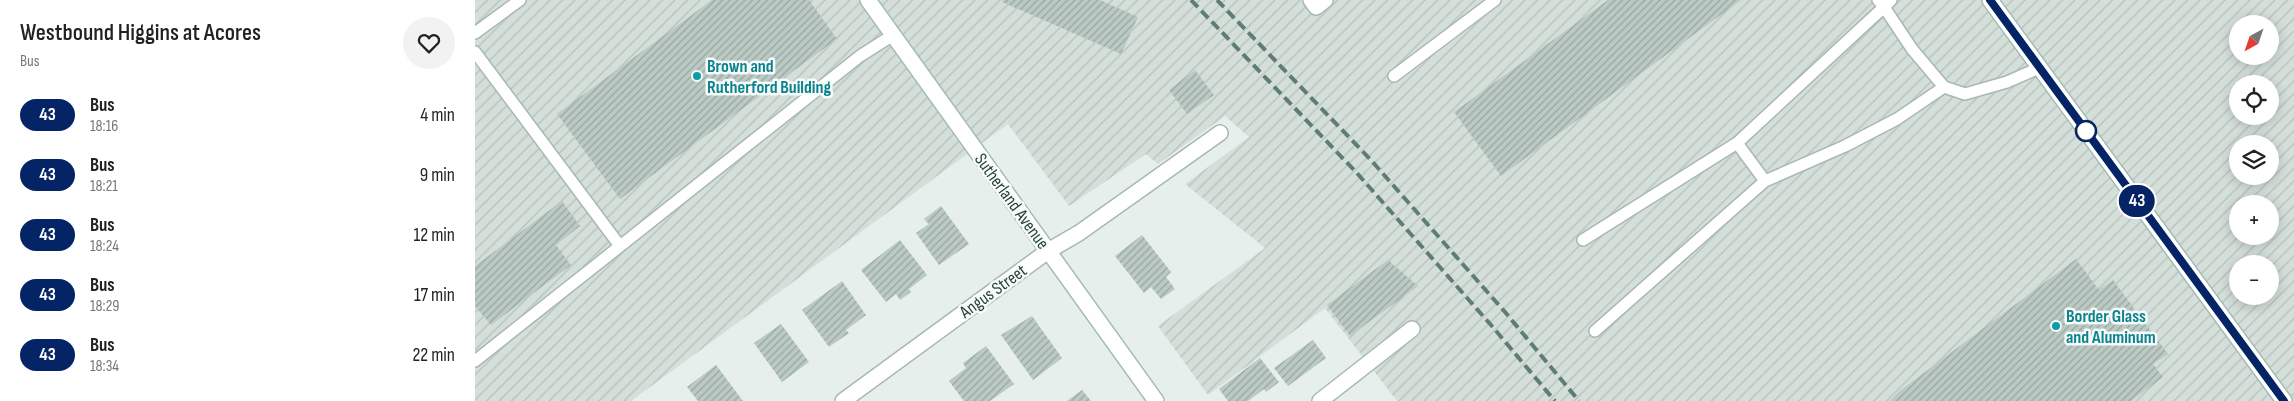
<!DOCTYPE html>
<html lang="en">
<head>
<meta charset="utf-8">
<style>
  body { margin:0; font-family:"Sofia Sans Condensed",sans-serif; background:#f2f2f2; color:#222; height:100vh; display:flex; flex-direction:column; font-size:19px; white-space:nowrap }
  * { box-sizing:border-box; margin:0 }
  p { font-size:16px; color:#767676 }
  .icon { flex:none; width:28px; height:28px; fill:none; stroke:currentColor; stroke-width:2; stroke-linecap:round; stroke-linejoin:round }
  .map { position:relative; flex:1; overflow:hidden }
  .drawer { display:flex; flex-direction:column; background:#fff; width:475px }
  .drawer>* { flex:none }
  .badge { padding:0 10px; border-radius:16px; font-size:18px; line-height:32px }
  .needle { width:32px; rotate:220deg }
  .buttons { position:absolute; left:1754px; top:15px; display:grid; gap:10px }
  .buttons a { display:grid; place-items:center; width:50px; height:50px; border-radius:50%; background:#fff; box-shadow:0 2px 12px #0003; font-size:25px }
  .map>.badge { position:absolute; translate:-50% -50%; box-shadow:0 0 0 2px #fff }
  .round { display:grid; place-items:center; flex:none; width:52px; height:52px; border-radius:26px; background:#f2f2f2 }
  .headline { display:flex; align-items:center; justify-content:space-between; height:85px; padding:0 20px }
  h1 { font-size:24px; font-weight:600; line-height:38px }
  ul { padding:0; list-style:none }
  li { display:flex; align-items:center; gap:15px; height:60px; padding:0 20px }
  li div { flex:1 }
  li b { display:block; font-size:19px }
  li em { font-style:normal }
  li .badge { min-width:55px; font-weight:700; text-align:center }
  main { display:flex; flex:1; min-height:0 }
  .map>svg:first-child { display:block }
  .industrial { fill:url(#industrial-furrows); fill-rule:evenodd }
  .building { fill:url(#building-hatch) }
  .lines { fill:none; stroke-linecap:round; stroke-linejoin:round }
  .lane-casing { stroke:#a8b8b2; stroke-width:14 }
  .street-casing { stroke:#a8b8b2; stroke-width:18 }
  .secondary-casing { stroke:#a4bbb3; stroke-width:18 }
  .lane { stroke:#fff; stroke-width:11 }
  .street { stroke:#fff; stroke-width:15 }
  .secondary { stroke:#fff; stroke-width:15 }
  .rail { stroke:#5f7d75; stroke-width:4; stroke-dasharray:10 5; stroke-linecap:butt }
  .line-casing { stroke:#fff; stroke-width:11 }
  .line { stroke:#052465; stroke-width:8 }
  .culture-dot { fill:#0f9aa8; stroke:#f7fbf9; stroke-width:2 }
  .stop-dot { fill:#fff; stroke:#052465; stroke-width:2.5 }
  .labels { text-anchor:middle; stroke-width:5; stroke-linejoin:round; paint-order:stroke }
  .culture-label { font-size:18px; font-weight:bold; fill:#0d838f; stroke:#f7fbf9; text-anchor:start }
  .street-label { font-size:18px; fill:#24423a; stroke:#f7fbf9 }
</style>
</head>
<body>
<main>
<section class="drawer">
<div class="headline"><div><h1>Westbound Higgins at Acores</h1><p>Bus</p></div><a class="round"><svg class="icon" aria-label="heart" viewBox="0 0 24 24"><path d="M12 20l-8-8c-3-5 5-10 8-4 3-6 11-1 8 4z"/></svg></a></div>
<ul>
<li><span class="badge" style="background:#052465;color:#fff">43</span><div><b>Bus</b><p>18:16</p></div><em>4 min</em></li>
<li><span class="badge" style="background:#052465;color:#fff">43</span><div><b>Bus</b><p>18:21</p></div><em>9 min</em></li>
<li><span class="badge" style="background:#052465;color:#fff">43</span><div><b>Bus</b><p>18:24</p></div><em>12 min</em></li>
<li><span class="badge" style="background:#052465;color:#fff">43</span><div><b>Bus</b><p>18:29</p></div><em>17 min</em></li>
<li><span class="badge" style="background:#052465;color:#fff">43</span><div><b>Bus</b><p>18:34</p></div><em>22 min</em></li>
</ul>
</section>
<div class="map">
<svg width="1819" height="401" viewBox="0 0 1819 401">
  <defs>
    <pattern id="industrial-furrows" width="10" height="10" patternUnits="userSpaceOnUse" patternTransform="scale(1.25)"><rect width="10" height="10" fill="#d4dfda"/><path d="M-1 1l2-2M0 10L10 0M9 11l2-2" fill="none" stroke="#b6c1bc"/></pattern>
    <pattern id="building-hatch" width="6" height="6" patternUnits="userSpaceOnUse" patternTransform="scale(1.25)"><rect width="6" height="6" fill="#bbcac4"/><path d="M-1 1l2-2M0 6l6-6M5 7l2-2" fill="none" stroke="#98a6a0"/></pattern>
  </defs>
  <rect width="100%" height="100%" fill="#e6efeb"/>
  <!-- industrial -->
  <path class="industrial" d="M0,0H1819V401H922L850,308L733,395L683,326L790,248L710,184L774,137L750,116L683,164L671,154L594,206L533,124L156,401H0ZM1762,24H1795V56H1762ZM1762,84H1795V116H1762ZM1762,144H1795V176H1762ZM1762,204H1795V236H1762ZM1762,264H1795V296H1762Z"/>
  <!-- building -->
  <path class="building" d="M237,0H334L362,39L145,199L82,114Z
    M528,0H625L663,17L646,54L527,2Z
    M1133,0H1266L1026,176L979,112Z
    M720,70L739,95L712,114L694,90Z
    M87,201L105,226L81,245L96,265L16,325L0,306V266Z
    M466,206L494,244L464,265L441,233L454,224L449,219Z
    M667,235L696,272L691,277L700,289L686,299L676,287L669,293L640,256Z
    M425,240L452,275L434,289L436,292L425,300L421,294L411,302L386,270Z
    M1601,259L1624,290L1638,280L1693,354L1678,364L1688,377L1656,401H1415L1426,390Z
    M913,260L943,286L875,336L852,305Z
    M367,281L391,315L371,330L374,333L354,347L327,310Z
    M557,316L587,358L558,380L526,335Z
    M306,324L334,362L307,382L279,343Z
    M838,340L851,358L813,386L799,368Z
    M511,346L539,384L515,401H489L474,381L491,368L488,363Z
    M785,358L804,382L791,392L789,389L773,401H753L744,389Z
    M241,365L268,401H223L212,387Z
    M607,390L616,401H592Z"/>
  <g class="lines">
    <defs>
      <path id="lane" d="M1403,0L1409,7L1416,0
        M0,33L45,0
        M0,52L145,246
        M919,76L1020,0
        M1290,181L1370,146L1422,119L1469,87
        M1108,240L1262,143L1409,7L1437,49L1469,87L1490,94L1532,82L1564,68
        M1120,331L1290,181L1262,143
        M0,361L385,56L418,35"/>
      <path id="street" d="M836,0L841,7L850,0
        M368,401L573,251L604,233L745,133
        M845,401L937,329"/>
      <path id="secondary" d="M393,0L681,401
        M1515,0L1809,401"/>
    </defs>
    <!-- lane casing -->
    <use href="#lane" class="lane-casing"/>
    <!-- street casing -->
    <use href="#street" class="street-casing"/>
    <!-- secondary casing -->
    <use href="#secondary" class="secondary-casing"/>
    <!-- lane -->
    <use href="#lane" class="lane"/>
    <!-- street -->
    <use href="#street" class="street"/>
    <!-- secondary -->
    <use href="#secondary" class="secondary"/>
    <!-- rail -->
    <path class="rail" d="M716,0L881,172L1016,325L1080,401
      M742,0L895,159L1030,312L1104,401"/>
  </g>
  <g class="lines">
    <defs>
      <path id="line" d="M1515,0L1809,401"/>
    </defs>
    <!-- line casing -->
    <use href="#line" class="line-casing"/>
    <!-- line -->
    <use href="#line" class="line"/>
  </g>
  <!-- markers -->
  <g class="culture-dot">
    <circle cx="222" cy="76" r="5"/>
    <circle cx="1581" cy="326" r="5"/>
  </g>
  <circle class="stop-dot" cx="1611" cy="131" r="10"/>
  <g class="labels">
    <!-- culture labels -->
    <g class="culture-label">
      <text x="232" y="72">Brown and<tspan x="232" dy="21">Rutherford Building</tspan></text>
      <text x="1591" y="322">Border Glass<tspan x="1591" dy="21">and Aluminum</tspan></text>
    </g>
    <!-- street labels -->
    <g class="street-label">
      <text transform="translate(537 201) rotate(54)" y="6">Sutherland Avenue</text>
      <text transform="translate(518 291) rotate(-36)" y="6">Angus Street</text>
    </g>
  </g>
</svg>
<div class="buttons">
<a><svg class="needle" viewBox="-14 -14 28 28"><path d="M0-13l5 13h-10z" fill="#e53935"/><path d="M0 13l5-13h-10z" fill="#767676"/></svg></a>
<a><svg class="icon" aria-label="locate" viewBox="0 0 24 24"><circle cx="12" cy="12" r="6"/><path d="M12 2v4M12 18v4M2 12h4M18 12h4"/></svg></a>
<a><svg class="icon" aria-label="layers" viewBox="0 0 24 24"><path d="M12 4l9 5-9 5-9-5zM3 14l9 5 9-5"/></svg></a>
<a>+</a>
<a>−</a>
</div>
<b class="badge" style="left:1662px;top:201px;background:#052465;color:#fff">43</b>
</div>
</main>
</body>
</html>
